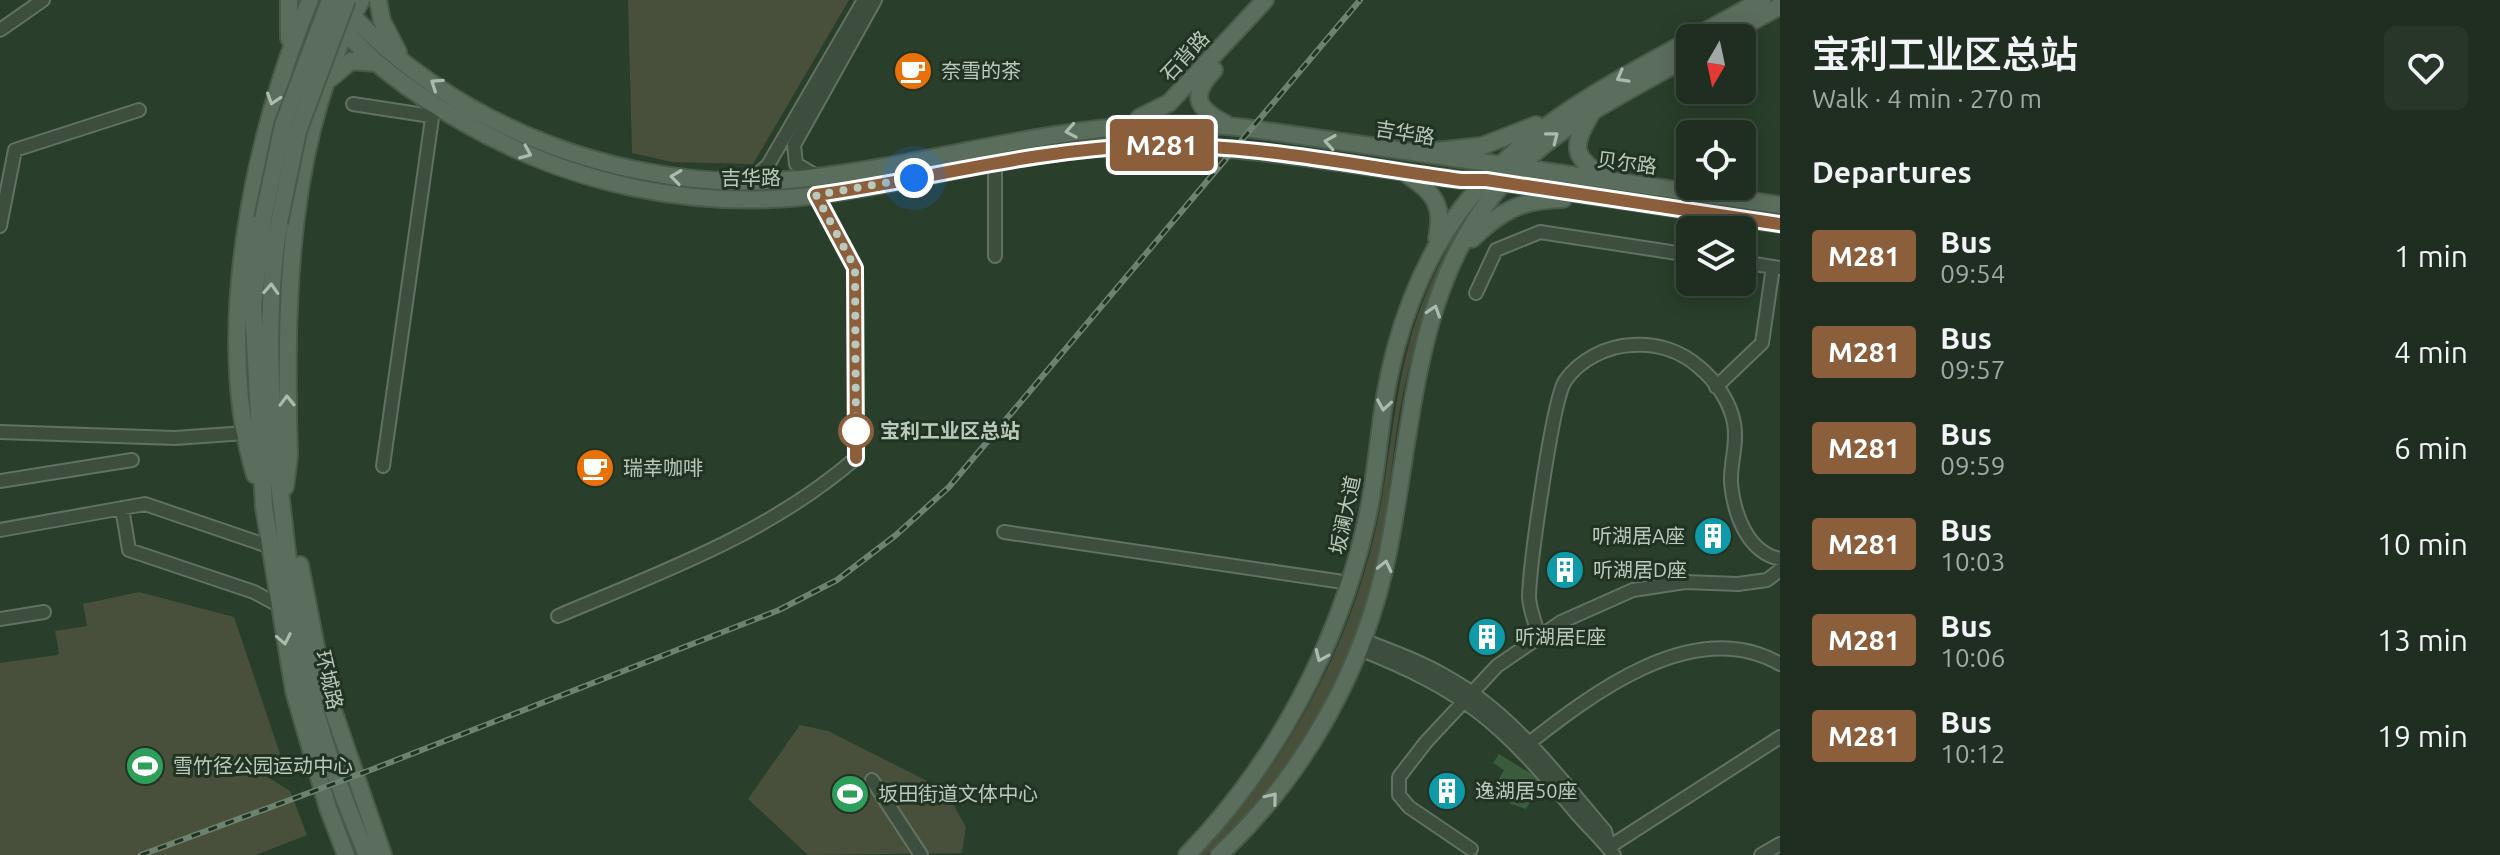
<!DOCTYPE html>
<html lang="en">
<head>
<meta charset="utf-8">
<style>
  body { margin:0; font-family:Ubuntu,"Noto Sans SC",sans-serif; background:#273629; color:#f1f3f6; height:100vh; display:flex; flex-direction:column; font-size:30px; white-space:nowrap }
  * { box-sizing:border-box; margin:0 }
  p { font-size:26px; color:#a1a8a5 }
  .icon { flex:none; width:44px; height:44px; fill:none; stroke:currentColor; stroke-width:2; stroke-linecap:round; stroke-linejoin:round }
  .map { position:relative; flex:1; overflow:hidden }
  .details { display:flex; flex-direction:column; background:#1f2e20; width:720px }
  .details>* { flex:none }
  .badge { padding:0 16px; border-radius:6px; font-size:28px; line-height:52px }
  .needle { width:52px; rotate:189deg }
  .controls { position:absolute; left:1676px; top:24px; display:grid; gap:16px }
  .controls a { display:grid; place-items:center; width:80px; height:80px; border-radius:12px; background:#1f2e20; box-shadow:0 4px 20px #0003,0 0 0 2px #3c4a3e; font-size:40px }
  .you { position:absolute; width:40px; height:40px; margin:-20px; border:6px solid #fff; border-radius:50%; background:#1a73e8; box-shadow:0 0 0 12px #1a73e833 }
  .map>.badge { position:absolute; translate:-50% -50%; box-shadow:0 0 0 4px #fff }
  h2 { padding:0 32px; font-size:30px; line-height:72px }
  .round { display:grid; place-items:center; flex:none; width:84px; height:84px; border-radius:12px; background:#273629 }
  .overview { display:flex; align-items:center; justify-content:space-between; height:136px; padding:0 32px }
  h1 { font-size:38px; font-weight:600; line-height:60px }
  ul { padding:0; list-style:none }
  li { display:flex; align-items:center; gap:24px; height:96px; padding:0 32px }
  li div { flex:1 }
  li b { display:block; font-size:30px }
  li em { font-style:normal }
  li .badge { min-width:88px; font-weight:700; text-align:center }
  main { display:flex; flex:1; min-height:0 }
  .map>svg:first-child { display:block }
  .green { fill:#48503b }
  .water { fill:#3a5c3d }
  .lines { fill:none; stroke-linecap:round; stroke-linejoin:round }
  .minor-casing { stroke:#617162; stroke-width:16 }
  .major-casing { stroke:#495a4b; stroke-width:20 }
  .minor { stroke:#3d4e3f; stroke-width:12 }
  .major { stroke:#5b6e5d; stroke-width:16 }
  .rail-casing { stroke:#6d8270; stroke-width:6 }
  .rail { stroke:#223323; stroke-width:3; stroke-dasharray:9; stroke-linecap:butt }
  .major-bridge-casing { stroke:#495a4b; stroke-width:20; stroke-linecap:butt }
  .major-bridge { stroke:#5b6e5d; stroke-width:16 }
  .oneway { stroke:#abbbad }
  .line-casing { stroke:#fff; stroke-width:18 }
  .line { stroke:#8b5e3c; stroke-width:12 }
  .walk { stroke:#b9c9bb; stroke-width:8; stroke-dasharray:0 14.4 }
  .stop-dot { fill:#fff; stroke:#8b5e3c; stroke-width:4 }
  .labels { text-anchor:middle; stroke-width:6; stroke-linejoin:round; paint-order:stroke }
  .street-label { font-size:20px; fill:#b9c9bb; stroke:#223323 }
  .poi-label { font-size:20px; fill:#b9c9bb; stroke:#223323; text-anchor:start }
  .stop-label { font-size:20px; font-weight:bold; fill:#b9c9bb; stroke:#223323; text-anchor:start }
</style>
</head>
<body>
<main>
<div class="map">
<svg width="1780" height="855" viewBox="0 0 1780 855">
  <rect width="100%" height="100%" fill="#293e2b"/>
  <!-- green -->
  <path class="green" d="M628,0H849L753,164L672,162L632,153Z
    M1454,237C1451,252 1439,271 1433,286C1422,317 1414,349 1406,380C1393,435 1391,492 1380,548C1357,666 1294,773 1206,855H1200C1292,758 1359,631 1382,498C1399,396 1400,331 1454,237Z
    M139,592L234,617L281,757L269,778L290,791L307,835L256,855H0V663L57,655L59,653L55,631L87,626L83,604Z
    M800,725L828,731L945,790L966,827L962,853L808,855L748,799Z"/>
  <!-- water -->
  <path class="water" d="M1499,754L1543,781L1526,809L1511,804L1495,786L1504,770L1493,763Z"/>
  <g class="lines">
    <defs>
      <path id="minor" d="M0,30L43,0
        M353,104L431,116
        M818,177L796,164L794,145L875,0
        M749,182L768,165L864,0
        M0,226L15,150L139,110
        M995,256V163
        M1742,262L1780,268
        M1476,293L1496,250L1540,232L1690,255
        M1716,387L1762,343L1773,267
        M0,432L175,438L245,433
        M383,466L434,104
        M0,481L132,460
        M122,508L129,550L254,592L278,605
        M0,530L145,504L271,547
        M1004,532L1350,583
        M558,616C664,571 768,534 856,458L855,268L816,195
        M0,619L44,612
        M1539,637C1536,624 1529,609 1529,596C1530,565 1552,402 1565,381C1579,360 1607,346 1632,345C1657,343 1681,351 1699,367C1716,381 1730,402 1734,423C1738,444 1730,463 1731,483C1734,514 1747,552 1780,559
        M1363,640C1391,651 1420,661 1447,677C1513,714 1557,775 1605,831L1609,847
        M1359,649C1466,691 1500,723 1573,809C1586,825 1602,839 1614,855
        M1524,747C1590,695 1694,614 1780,664
        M872,780L921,855
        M1609,847L1780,737
        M1471,849L1409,807L1399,795V777L1426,742L1497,666L1561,622L1633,590L1685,582L1738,584L1767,580L1780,570
        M1761,855L1780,844"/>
      <path id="major" d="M338,0C452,131 637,198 808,178C959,161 1091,110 1246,128L1780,205
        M378,0L382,21L398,52
        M333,15C364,60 416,95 463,122C570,184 695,211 819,195C917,182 1012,153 1112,147C1230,140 1344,165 1461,180H1486L1780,224
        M289,38V0
        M1693,38L1762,0
        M1722,38L1780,6
        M1214,70C1189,96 1197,109 1226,124
        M331,78L351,61L376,63
        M1591,114C1571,147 1572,158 1606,177
        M1139,118L1169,103L1265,0
        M1436,151L1482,146L1536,125
        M1409,176C1435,193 1444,207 1437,238
        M263,219L253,306L264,507L294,691L328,808L346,855
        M279,223C264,318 270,413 282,508C287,548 290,589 297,629C310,708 336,782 367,855
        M1472,239C1501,210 1522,200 1563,199
        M255,475C212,332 254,134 310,0
        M285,487L289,456C285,302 286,139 361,0
        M300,565L322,678L383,855
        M1187,855C1275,764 1338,646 1366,523C1376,481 1378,438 1385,397C1396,332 1420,265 1459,212C1520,130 1603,88 1690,40
        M1219,855C1305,775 1365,667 1388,552C1414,425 1413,283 1505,181C1556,125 1625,93 1690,56"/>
    </defs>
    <!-- minor casing -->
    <use href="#minor" class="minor-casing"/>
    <!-- major casing -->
    <use href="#major" class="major-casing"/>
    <!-- minor -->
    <use href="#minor" class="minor"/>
    <!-- major -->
    <use href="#major" class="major"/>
    <defs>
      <path id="rail" d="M141,855L368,771L779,610L837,580L896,535L949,487L1360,0"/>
    </defs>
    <!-- rail casing -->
    <use href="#rail" class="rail-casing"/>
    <!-- rail -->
    <use href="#rail" class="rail"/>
    <defs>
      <path id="major-bridge" d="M263,219L283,125L330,0
        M279,223L298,131L347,0"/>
    </defs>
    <!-- major-bridge casing -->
    <use href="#major-bridge" class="major-bridge-casing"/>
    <!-- major-bridge -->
    <use href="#major-bridge" class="major-bridge"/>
  </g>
  <!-- one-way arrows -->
  <defs><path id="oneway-chevron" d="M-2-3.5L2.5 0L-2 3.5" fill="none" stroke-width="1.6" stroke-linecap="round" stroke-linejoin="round" transform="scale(2)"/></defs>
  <g class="oneway">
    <use href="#oneway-chevron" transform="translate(1622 77) rotate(151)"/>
    <use href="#oneway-chevron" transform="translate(436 84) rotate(-146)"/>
    <use href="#oneway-chevron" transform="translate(273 99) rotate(108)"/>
    <use href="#oneway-chevron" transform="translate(1071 131) rotate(170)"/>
    <use href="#oneway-chevron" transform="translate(1553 137) rotate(-38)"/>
    <use href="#oneway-chevron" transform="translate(1330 142) rotate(-171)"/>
    <use href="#oneway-chevron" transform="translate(526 153) rotate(23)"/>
    <use href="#oneway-chevron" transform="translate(676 177) rotate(-172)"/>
    <use href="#oneway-chevron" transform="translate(271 289) rotate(-87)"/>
    <use href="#oneway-chevron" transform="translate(1434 311) rotate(-72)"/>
    <use href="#oneway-chevron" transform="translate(287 401) rotate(-91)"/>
    <use href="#oneway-chevron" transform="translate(1384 405) rotate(99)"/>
    <use href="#oneway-chevron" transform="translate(1385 566) rotate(-77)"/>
    <use href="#oneway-chevron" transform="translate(284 639) rotate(79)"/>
    <use href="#oneway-chevron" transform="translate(1321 656) rotate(114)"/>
    <use href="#oneway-chevron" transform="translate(1272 798) rotate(-51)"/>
  </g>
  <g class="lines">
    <defs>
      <path id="line" d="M856,458L855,268L816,195C925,180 1030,150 1140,146C1248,142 1355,166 1461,180H1486L1780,224"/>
    </defs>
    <!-- line casing -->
    <use href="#line" class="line-casing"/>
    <!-- line -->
    <use href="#line" class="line"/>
    <!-- walk -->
    <path class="walk" d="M856,431L855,268L816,195L914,178"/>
  </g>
  <!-- icons -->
  <defs>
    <symbol id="cafe-disc" viewBox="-11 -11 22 22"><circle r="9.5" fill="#e8710a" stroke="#223323"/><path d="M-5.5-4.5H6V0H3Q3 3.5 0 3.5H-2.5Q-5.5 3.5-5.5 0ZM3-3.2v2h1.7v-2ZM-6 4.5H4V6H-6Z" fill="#fff"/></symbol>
    <symbol id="building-disc" viewBox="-11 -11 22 22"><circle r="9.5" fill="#0f9aa8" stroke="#223323"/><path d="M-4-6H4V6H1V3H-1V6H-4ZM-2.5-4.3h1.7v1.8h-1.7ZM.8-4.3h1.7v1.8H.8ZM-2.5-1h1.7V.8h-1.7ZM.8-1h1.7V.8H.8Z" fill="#fff"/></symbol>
    <symbol id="stadium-disc" viewBox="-11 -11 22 22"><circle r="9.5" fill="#2e9e5b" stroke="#223323"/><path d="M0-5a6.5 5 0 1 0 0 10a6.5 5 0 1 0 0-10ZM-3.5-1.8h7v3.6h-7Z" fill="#fff"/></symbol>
  </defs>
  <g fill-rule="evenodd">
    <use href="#cafe-disc" x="891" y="49" width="44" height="44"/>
    <use href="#cafe-disc" x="573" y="446" width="44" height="44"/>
    <use href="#building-disc" x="1691" y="514" width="44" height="44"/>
    <use href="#building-disc" x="1543" y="548" width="44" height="44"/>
    <use href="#building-disc" x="1465" y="615" width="44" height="44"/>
    <use href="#stadium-disc" x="123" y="744" width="44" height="44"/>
    <use href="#building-disc" x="1425" y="769" width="44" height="44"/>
    <use href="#stadium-disc" x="828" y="772" width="44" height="44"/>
  </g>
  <!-- markers -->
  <circle class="stop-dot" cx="856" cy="431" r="16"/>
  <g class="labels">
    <!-- street labels -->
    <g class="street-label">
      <text transform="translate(1185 56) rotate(-47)" y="7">石背路</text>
      <text transform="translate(1405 133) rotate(9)" y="7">吉华路</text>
      <text transform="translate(1627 163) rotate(7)" y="7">贝尔路</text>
      <text x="751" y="185">吉华路</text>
      <text transform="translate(1345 515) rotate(-78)" y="7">坂澜大道</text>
      <text transform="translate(329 680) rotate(77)" y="7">环城路</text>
    </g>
    <!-- poi labels -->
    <g class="poi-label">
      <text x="941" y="78">奈雪的茶</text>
      <text x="623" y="475">瑞幸咖啡</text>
      <text x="1685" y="543" text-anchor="end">听湖居A座</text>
      <text x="1593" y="577">听湖居D座</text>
      <text x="1515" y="644">听湖居E座</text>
      <text x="173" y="773">雪竹径公园运动中心</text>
      <text x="1475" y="798">逸湖居50座</text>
      <text x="878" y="801">坂田街道文体中心</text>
    </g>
    <!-- stop labels -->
    <g class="stop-label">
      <text x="880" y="438">宝利工业区总站</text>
    </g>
  </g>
</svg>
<div class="controls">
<a><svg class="needle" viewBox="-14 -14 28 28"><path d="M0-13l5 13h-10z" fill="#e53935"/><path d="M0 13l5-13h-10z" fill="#a1a8a5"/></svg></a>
<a><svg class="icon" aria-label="locate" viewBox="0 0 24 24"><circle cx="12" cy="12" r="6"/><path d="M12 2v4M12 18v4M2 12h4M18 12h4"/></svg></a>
<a><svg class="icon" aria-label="layers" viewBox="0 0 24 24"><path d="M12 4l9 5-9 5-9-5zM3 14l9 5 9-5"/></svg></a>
</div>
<div class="you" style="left:914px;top:178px"></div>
<b class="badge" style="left:1162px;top:145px;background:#8b5e3c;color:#fff">M281</b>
</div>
<section class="details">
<div class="overview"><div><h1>宝利工业区总站</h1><p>Walk · 4 min · 270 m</p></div><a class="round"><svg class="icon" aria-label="heart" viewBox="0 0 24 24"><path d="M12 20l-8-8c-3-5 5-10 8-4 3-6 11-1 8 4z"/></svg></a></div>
<h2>Departures</h2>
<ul>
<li><span class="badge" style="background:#8b5e3c;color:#fff">M281</span><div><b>Bus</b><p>09:54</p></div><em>1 min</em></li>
<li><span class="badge" style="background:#8b5e3c;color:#fff">M281</span><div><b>Bus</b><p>09:57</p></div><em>4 min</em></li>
<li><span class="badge" style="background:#8b5e3c;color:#fff">M281</span><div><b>Bus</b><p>09:59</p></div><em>6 min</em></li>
<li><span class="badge" style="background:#8b5e3c;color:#fff">M281</span><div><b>Bus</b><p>10:03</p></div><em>10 min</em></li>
<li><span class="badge" style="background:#8b5e3c;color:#fff">M281</span><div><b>Bus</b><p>10:06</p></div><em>13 min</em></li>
<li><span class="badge" style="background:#8b5e3c;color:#fff">M281</span><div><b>Bus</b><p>10:12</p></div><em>19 min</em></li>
</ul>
</section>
</main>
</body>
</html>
